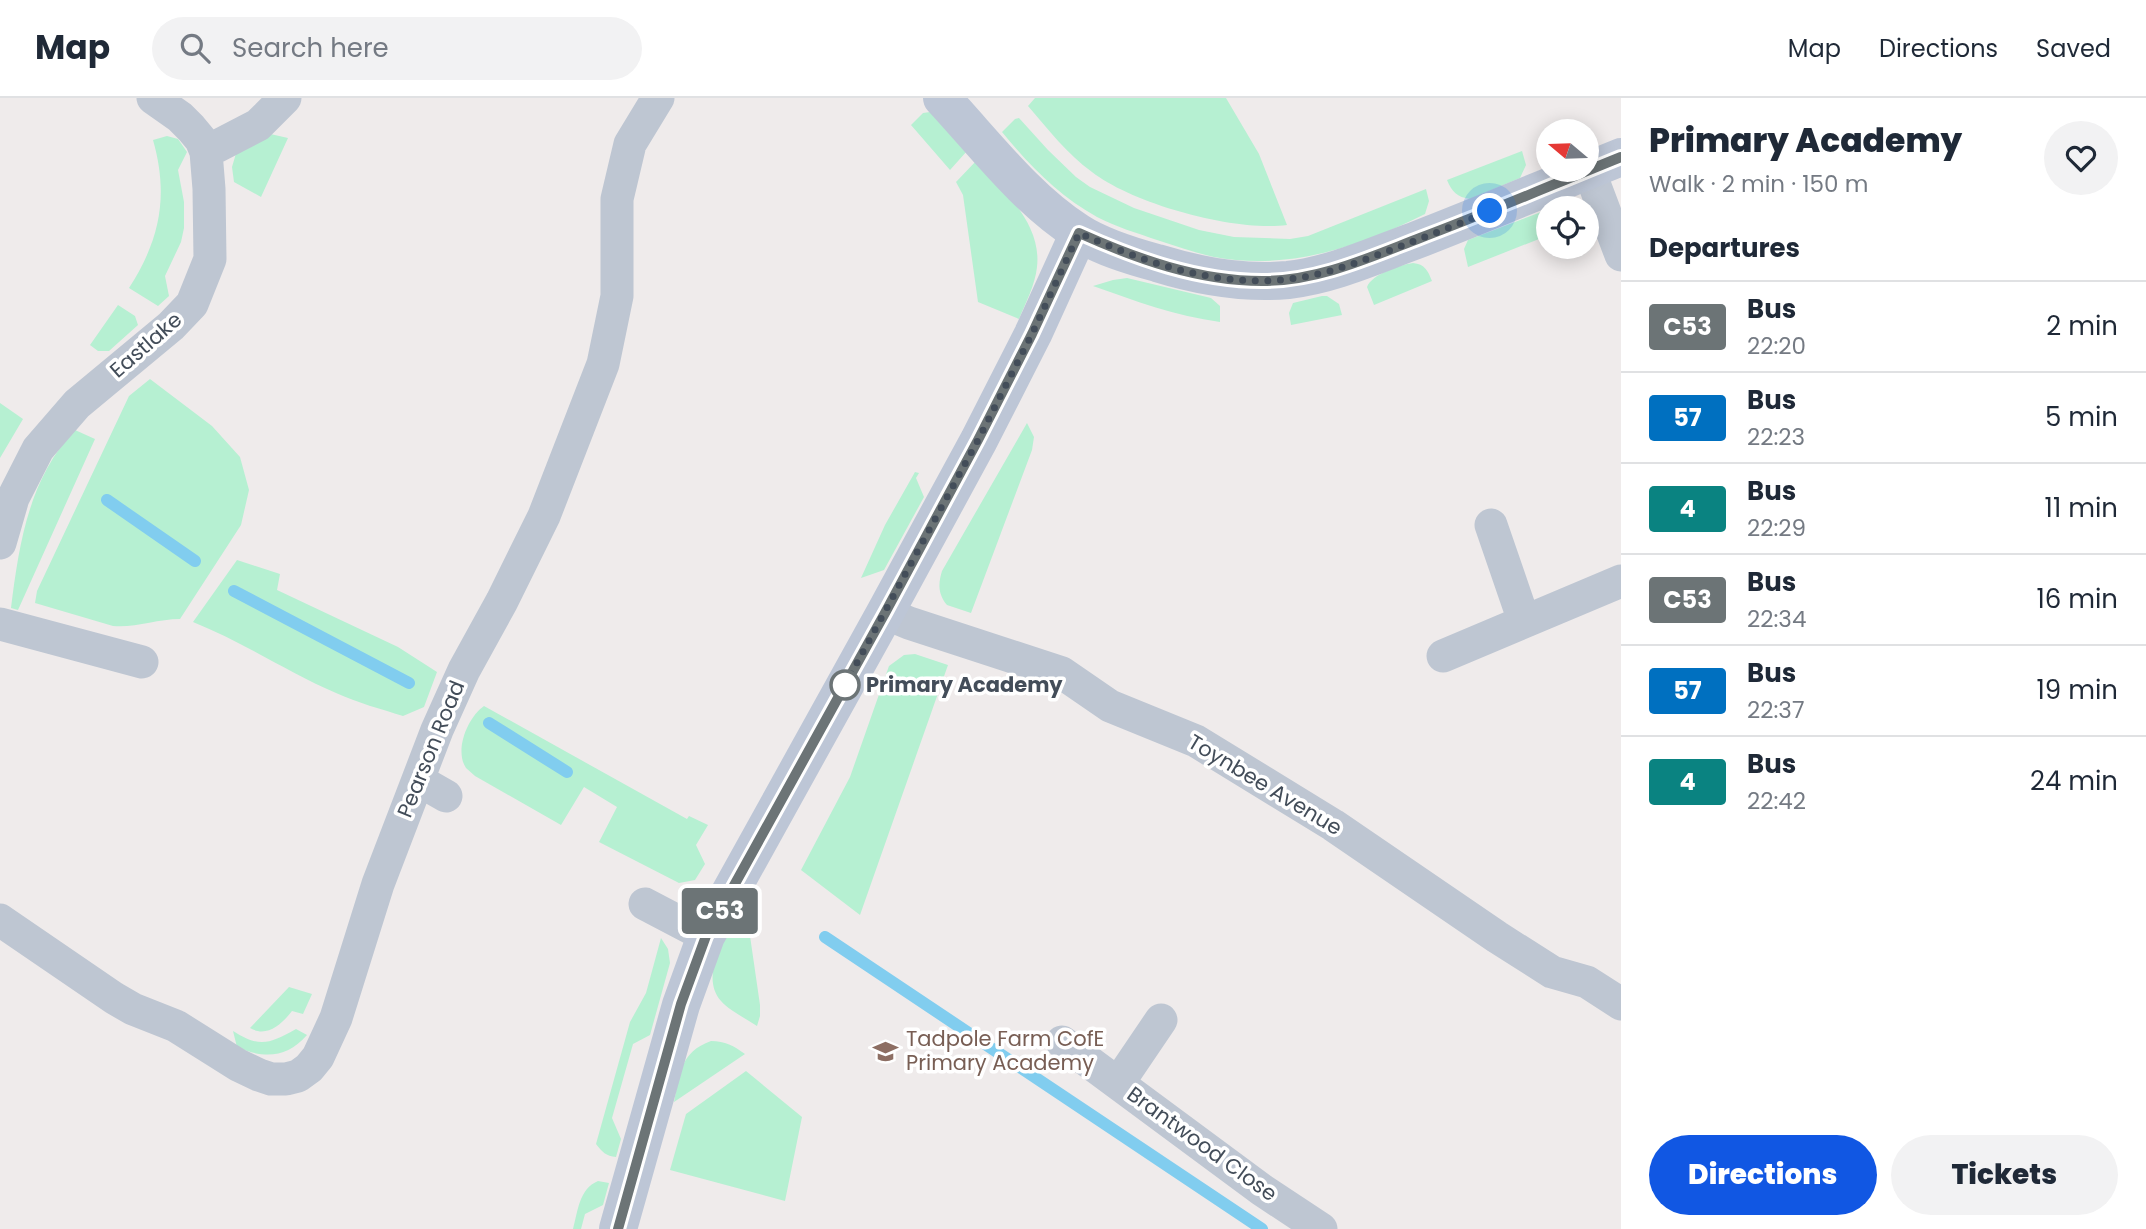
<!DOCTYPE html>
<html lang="en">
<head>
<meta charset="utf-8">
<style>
  body { margin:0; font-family:Poppins,sans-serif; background:#f2f2f3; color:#1f2937; height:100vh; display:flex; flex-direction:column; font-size:26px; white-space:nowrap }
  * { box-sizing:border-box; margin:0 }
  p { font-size:23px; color:#747a83 }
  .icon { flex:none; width:38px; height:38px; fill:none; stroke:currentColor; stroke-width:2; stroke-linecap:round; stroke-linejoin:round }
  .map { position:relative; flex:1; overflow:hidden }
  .panel { display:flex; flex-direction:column; background:#fff; width:525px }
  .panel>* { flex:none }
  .badge { padding:0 14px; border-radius:5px; font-size:24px; line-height:46px }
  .needle { width:46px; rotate:289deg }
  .tools { position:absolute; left:1536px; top:21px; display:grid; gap:14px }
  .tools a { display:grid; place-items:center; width:63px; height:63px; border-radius:50%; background:#fff; box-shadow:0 4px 18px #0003; font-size:35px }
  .you { position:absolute; width:35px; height:35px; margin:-18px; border:5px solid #fff; border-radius:50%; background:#1a73e8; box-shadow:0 0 0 10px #1a73e833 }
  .map>.badge { position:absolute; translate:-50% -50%; box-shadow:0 0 0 4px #fff }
  h2 { padding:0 28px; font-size:26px; line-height:63px }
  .round { display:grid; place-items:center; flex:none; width:74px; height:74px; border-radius:37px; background:#f2f2f3 }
  .headline { display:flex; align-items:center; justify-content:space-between; height:119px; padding:0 28px }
  h1 { font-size:33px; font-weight:800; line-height:52px }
  .button { display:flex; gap:14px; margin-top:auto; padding:14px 28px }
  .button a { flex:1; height:80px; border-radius:42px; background:#1157e3; color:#fff; font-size:28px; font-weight:800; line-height:80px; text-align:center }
  .button a+a { background:#f2f2f3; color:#1f2937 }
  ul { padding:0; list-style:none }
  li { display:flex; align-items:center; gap:21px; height:91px; padding:0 28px; border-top:2px solid #e0e1e3 }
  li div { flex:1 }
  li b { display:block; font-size:26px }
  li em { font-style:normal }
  li .badge { min-width:77px; font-weight:700; text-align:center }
  header { display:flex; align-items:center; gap:42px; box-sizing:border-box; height:98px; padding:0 35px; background:#fff; border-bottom:2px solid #e0e1e3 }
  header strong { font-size:33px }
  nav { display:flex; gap:38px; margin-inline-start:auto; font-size:24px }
  .search { width:490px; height:63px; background:#f2f2f3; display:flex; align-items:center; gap:18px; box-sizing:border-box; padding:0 24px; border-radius:38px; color:#747a83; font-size:26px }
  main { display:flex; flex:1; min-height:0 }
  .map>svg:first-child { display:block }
  .green { fill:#b6f0d2 }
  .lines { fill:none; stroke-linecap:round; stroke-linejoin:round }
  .stream { stroke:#81cdef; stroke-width:12 }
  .street { stroke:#bec6d2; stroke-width:33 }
  .secondary { stroke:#bdc6d6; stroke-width:38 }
  .line-casing { stroke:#fff; stroke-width:16 }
  .line { stroke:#6c7476; stroke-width:10 }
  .walk { stroke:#434d59; stroke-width:7; stroke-dasharray:0 12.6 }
  .stop-dot { fill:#fff; stroke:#6c7476; stroke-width:3.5 }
  .labels { text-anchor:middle; stroke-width:7; stroke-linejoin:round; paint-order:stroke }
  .street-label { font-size:21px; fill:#434d59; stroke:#fff }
  .stop-label { font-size:21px; font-weight:bold; fill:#434d59; stroke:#fff; text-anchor:start }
  .education-label { font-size:21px; fill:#785e54; stroke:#fff; text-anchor:start }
</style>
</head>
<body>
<header>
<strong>Map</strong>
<div class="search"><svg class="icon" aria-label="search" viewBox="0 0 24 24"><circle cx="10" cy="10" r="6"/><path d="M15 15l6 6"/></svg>Search here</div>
<nav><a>Map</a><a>Directions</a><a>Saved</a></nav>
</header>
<main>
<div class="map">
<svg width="1621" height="1131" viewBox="0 0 1621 1131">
  <rect width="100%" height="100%" fill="#efebeb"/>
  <!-- green -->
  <path class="green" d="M1035,0H1226L1259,56L1287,127C1235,134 1133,106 1092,74C1067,56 1048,31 1028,8Z
    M930,14L967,53L950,72L911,27L923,15Z
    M1019,20L1048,52L1076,79L1090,89L1134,110L1199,132L1234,139L1290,141L1308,138L1426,91L1429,103L1425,116C1360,149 1287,173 1214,159C1195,155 1176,148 1157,142C1137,135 1116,129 1097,119C1059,98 1029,67 1002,34L1015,21Z
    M266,35L288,40L261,99L234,84L232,69L237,52Z
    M167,38L178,41L187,54L178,72L184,104V130L181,144L165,178L169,198L158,208L129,190C160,142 169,98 153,42Z
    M1522,53L1526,67L1520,80L1470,101C1457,99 1452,94 1447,82Z
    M977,62C1003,92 1042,125 1037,169C1035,187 1026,204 1019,221L978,204L963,97L956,84Z
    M1549,111V137L1468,169L1464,151L1468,142Z
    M1413,165C1425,166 1428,173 1432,183L1374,207L1367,189C1372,176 1400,167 1413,165Z
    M1127,180L1211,200L1220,208V224C1176,218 1135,203 1093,188L1113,182Z
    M1322,198H1327L1339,206L1342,217L1291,227L1289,215L1293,205Z
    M118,207L135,218L138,227L109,253H98L90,247Z
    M150,281L212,328L240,359L249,392L241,427L180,521C157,521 135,530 113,528L35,505L37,493L129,298Z
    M0,305L23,321L0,360Z
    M1027,325L1034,339L1032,352L971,515L947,507C938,496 938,486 942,473Z
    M75,332L95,341L18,512L11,510C19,446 29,380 75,332Z
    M915,374L919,375L916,380L924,399L884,472L861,480L885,427Z
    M237,462L280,476L277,492L398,549L437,574L424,609L403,618C381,611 358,605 336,595C287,574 243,544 193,524Z
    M915,556L948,567L860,817L801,772L850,679L889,568L904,557Z
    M484,608L687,721L689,718L708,727L696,747L705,766L695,782L679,785L599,744L617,709L584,689L561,727L475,678C472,675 469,673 466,670C454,652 468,619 484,608Z
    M741,812L750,819L749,831L760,907V918L757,928C745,920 730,913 721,903C698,876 728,838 741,812Z
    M661,840L668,851L670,865L650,937L633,946L612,1020L621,1041L616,1059C606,1058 602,1054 596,1046L630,924L646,895Z
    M289,889L312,896L303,916L292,913C282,926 267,940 250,930Z
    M296,931L307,937C287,960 264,961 237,949L233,933C260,950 269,946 296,931Z
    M711,943C725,943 734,948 745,956L674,1004C680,976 680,954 711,943Z
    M746,973L802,1019L785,1103L670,1072L686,1016Z
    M598,1083L609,1085L603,1107L585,1116L581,1131H573C578,1113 579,1091 598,1083Z"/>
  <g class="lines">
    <!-- stream -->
    <path class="stream" d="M107,402L195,463
      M234,493L409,585
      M489,625L567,674
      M825,839L1262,1131"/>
    <!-- street -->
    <path class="street" d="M206,54L258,27L285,0
      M1589,72L1621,157
      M1491,427L1524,523
      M0,445L13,400L38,351L77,306L171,228L192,206L210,161L209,91L206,54L201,42L191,30L180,19L153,0
      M885,515L909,525L1062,575L1110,608L1196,643L1333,727L1497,839L1552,874L1587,884L1621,906
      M0,526L142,564
      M1443,558L1621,483
      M418,682L446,698
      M645,806L706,838
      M0,822L114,900L133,911L176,928L238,967L259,977L271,981H286L298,978L309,970L318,959L336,920L378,786L437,632L464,572L502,503L544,418L603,266L617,198V101L630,46L658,0
      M1062,944L1262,1092L1321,1131
      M1119,984L1161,922"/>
    <!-- secondary -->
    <path class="secondary" d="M942,0C984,45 1026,101 1078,134C1101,149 1131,158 1157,165C1199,178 1243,186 1288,182C1332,177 1373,158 1414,143C1484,116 1552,87 1621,59
      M618,1131L681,907L706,838L885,515L979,342L1033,236L1079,135"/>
  </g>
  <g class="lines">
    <defs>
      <path id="line" d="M618,1131L681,906L706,838L885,515L978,342L1032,236L1079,135C1137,161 1198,183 1262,183C1318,183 1368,160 1420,140C1487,115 1554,86 1621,59"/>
    </defs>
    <!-- line casing -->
    <use href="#line" class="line-casing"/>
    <!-- line -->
    <use href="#line" class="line"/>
    <!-- walk -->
    <path class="walk" d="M845,587L978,342L1032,236L1079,135C1144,164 1216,190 1289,181C1327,177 1361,163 1396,150C1427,138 1459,126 1490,113"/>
  </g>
  <!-- icons -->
  <defs>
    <symbol id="school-bare" viewBox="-9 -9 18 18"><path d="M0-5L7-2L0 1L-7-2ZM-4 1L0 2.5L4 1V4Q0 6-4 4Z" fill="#8d6e63" stroke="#fff" stroke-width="2.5" paint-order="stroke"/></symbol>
  </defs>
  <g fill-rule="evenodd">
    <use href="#school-bare" x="868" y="936" width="35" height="35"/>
  </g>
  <!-- markers -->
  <circle class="stop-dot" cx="845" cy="587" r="14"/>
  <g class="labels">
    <!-- street labels -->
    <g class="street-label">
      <text transform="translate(146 247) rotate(-41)" y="7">Eastlake</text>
      <text transform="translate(431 651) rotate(-68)" y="7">Pearson Road</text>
      <text transform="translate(1265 687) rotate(31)" y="7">Toynbee Avenue</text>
      <text transform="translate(1202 1046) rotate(36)" y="7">Brantwood Close</text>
    </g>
    <!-- stop labels -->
    <g class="stop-label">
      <text x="866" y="594">Primary Academy</text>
    </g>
    <!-- education labels -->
    <g class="education-label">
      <text x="906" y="948">Tadpole Farm CofE<tspan x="906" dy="24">Primary Academy</tspan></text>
    </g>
  </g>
</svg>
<div class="tools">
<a><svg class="needle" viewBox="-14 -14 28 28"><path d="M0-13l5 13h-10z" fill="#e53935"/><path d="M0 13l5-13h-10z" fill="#747a83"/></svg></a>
<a><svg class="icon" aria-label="locate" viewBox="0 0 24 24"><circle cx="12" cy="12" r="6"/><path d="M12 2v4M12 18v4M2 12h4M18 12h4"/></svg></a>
</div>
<div class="you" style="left:1490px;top:113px"></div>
<b class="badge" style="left:720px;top:813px;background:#6c7476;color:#fff">C53</b>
</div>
<section class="panel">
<div class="headline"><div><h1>Primary Academy</h1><p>Walk · 2 min · 150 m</p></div><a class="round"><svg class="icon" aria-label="heart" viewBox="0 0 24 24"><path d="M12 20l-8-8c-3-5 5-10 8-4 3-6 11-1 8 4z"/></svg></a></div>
<h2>Departures</h2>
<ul>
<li><span class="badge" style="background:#6c7476;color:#fff">C53</span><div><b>Bus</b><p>22:20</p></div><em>2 min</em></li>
<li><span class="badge" style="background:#0070c0;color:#fff">57</span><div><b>Bus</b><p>22:23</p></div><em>5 min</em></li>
<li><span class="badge" style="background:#0a8381;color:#fff">4</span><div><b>Bus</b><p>22:29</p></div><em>11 min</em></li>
<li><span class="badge" style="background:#6c7476;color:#fff">C53</span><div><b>Bus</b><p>22:34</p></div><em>16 min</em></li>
<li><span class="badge" style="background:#0070c0;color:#fff">57</span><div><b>Bus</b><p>22:37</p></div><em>19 min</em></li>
<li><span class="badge" style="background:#0a8381;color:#fff">4</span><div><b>Bus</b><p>22:42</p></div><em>24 min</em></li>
</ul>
<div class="button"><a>Directions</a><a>Tickets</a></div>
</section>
</main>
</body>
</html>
